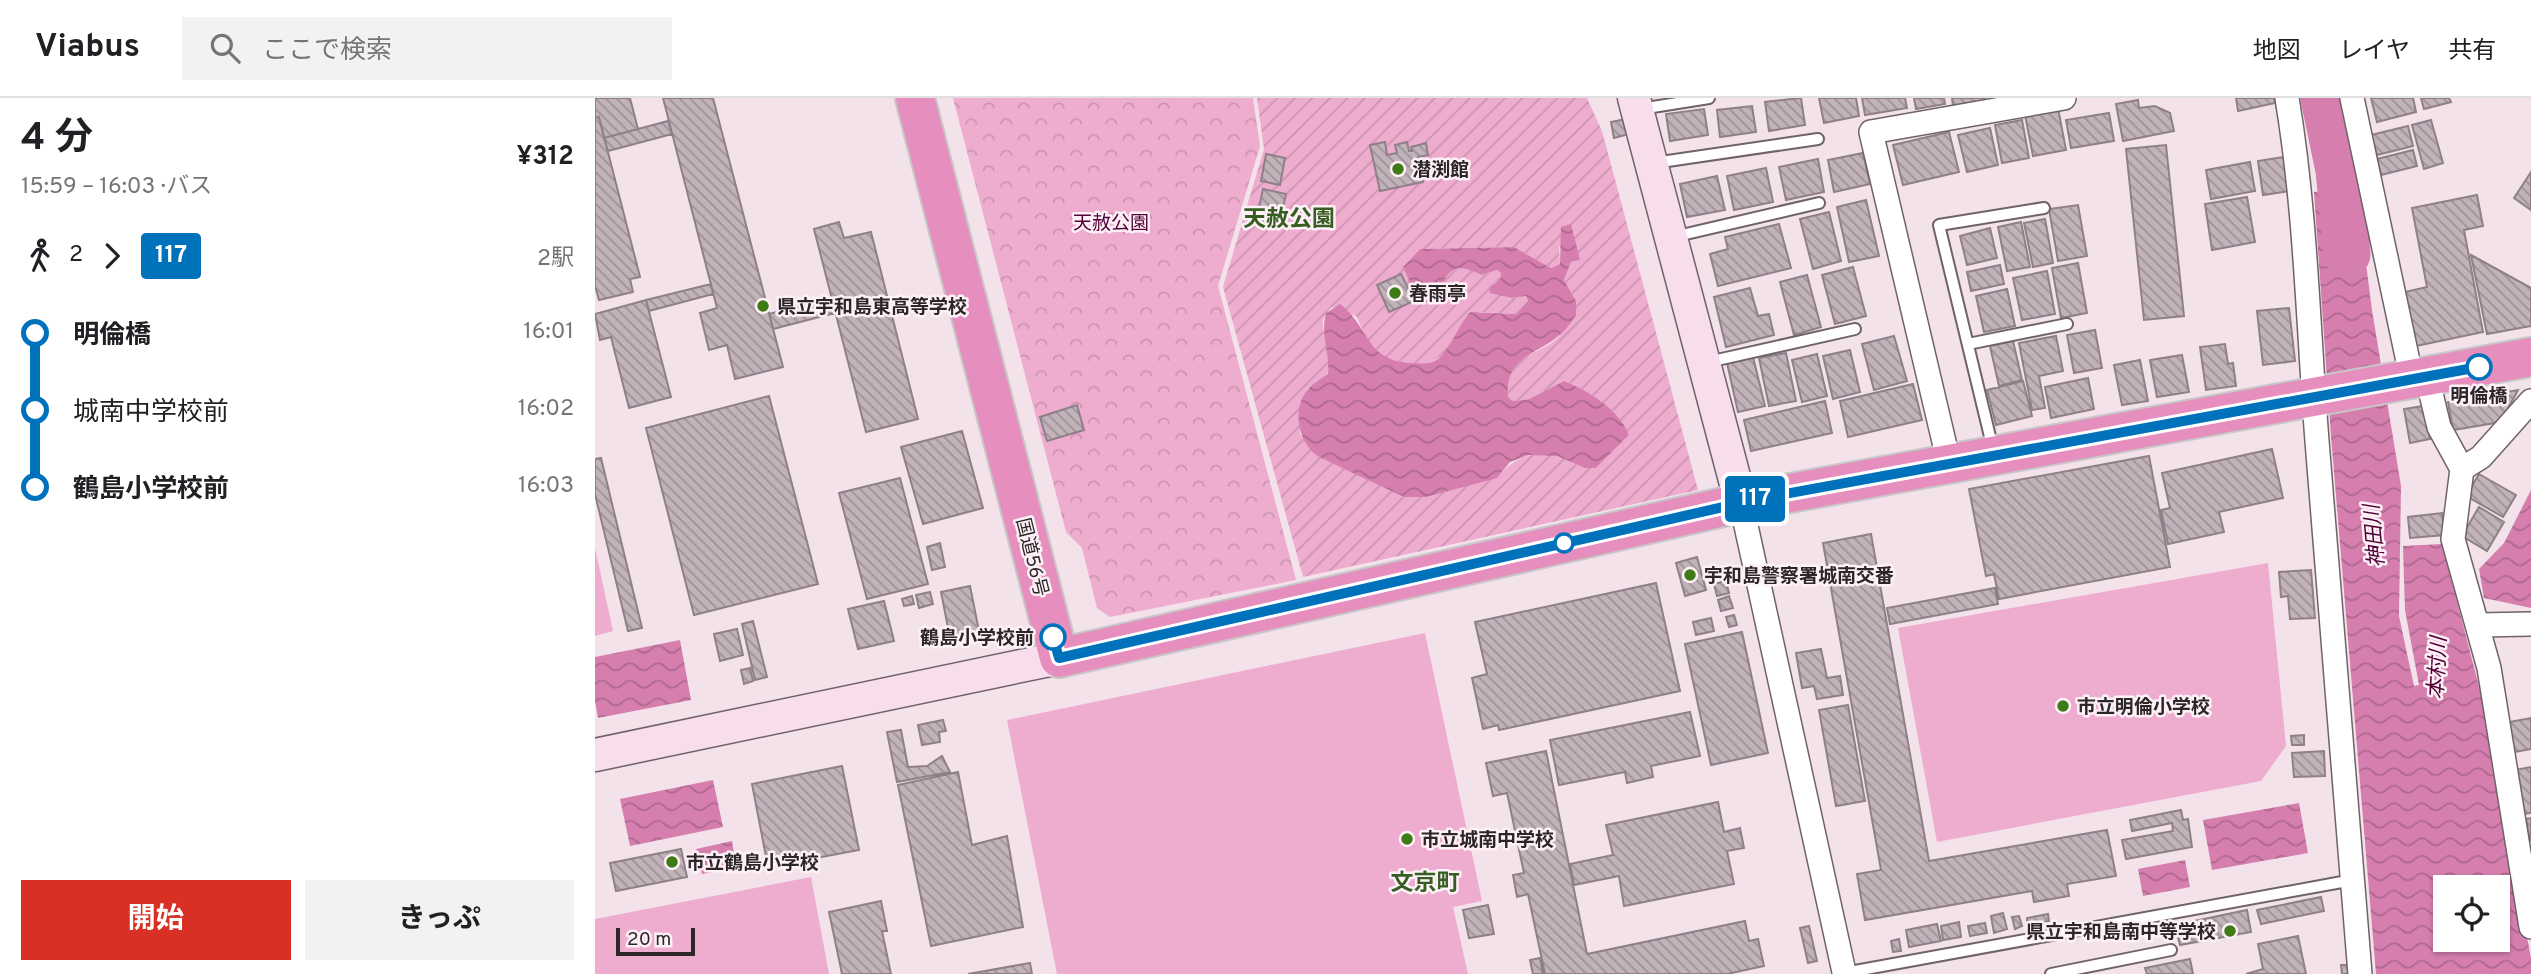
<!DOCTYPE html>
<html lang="ja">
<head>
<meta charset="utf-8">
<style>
  body { margin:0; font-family:Overpass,"Noto Sans JP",sans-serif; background:#f2f2f2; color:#202124; height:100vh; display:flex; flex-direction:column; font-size:26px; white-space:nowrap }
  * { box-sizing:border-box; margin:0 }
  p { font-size:23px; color:#757577 }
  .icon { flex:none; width:38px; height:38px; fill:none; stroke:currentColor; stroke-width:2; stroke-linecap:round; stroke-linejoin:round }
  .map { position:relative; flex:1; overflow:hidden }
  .panel { display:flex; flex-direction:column; background:#fff; width:595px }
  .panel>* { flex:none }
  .badge { padding:0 14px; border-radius:5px; font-size:24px; line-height:46px }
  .buttons { position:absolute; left:1838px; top:777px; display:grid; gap:14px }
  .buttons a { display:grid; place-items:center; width:77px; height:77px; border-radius:0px; background:#fff; box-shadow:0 2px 5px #0004; font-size:35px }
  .scale { position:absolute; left:21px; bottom:18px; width:79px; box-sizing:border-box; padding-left:7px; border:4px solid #2c2629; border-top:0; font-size:19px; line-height:24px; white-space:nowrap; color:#2c2629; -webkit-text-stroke:5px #fef0f7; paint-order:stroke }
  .map>.badge { position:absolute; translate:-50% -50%; box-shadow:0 0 0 4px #fff }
  .legs { display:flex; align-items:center; gap:10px; height:77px; padding:0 21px; font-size:23px }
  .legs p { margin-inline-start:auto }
  .summary { display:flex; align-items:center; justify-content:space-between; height:119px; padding:0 21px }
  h1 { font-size:38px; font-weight:700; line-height:52px }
  .button { display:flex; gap:14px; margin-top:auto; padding:14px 21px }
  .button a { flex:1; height:80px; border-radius:0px; background:#d93025; color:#fff; font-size:28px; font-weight:700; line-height:80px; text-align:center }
  .button a+a { background:#f2f2f2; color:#202124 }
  ul { padding:0 21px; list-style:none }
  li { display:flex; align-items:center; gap:24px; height:77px; font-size:26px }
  li i { display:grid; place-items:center; width:10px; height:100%; margin:0 9px; background:currentColor }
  li i::after { content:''; width:18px; height:18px; margin:-9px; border:5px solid; border-radius:50%; background:#fff }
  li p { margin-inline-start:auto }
  li:first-child i { background:linear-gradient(#0000 50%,currentColor 0) }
  li:last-child i { background:linear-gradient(currentColor 50%,#0000 0) }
  header { display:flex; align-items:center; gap:42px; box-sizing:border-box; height:98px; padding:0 35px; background:#fff; border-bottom:2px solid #e0e0e0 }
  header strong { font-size:33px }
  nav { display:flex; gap:38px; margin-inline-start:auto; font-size:24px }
  .search { width:490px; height:63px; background:#f2f2f2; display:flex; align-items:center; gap:18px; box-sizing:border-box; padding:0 24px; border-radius:0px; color:#757577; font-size:26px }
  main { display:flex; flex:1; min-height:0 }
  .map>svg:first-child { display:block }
  .park { fill:url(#park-crowns) }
  .garden { fill:url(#garden-furrows); fill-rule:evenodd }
  .pitch { fill:#eeaccf }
  .water { fill:url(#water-waves); fill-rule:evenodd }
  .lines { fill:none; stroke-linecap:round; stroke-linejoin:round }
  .river { stroke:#d67faf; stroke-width:47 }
  .building { fill:url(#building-back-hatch); stroke:#8f8088; stroke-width:2 }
  .lane-casing { stroke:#706269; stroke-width:14 }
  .street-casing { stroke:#706269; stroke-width:26 }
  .secondary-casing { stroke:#706269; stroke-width:35 }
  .highway-casing { stroke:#c8c7c7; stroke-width:42 }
  .lane { stroke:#fff; stroke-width:10 }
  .street { stroke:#fff; stroke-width:23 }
  .secondary { stroke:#f8ddec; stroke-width:32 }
  .highway { stroke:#e68ebe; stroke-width:38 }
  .line-1-casing { stroke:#fff; stroke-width:16 }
  .line-1 { stroke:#0072bc; stroke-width:10 }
  .poi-dot { fill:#3e7b17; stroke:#fef0f7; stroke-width:2.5 }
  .stop-1-dot { fill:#fff; stroke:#0072bc; stroke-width:3.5 }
  .labels { text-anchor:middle; stroke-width:5; stroke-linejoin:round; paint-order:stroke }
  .poi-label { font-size:19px; font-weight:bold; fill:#2c2629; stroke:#fef0f7; text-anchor:start }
  .park-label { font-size:19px; fill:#520238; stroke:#fef0f7 }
  .stop-label { font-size:19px; font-weight:bold; fill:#2c2629; stroke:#fef0f7 }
  .street-label { font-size:19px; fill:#2c2629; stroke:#fef0f7 }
  .water-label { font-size:21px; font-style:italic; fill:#500036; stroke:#fef0f7 }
  .quarter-label { font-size:23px; font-weight:bold; fill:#375e22; stroke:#fef0f7 }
</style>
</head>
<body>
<header>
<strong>Viabus</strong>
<div class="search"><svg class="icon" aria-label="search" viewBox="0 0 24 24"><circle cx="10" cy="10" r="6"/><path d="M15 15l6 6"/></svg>ここで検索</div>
<nav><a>地図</a><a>レイヤ</a><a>共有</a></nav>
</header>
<main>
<section class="panel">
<div class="summary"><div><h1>4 分</h1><p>15:59 – 16:03 · バス</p></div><b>¥312</b></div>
<div class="legs"><svg class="icon" aria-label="walk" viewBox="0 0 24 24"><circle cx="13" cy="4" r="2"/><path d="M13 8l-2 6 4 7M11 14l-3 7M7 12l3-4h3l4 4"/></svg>2<svg class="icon" aria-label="forward" viewBox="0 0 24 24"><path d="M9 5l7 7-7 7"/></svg><b class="badge" style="background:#0072bc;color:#fff">117</b><p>2駅</p></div>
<ul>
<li><i style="color:#0072bc"></i><b>明倫橋</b><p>16:01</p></li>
<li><i style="color:#0072bc"></i><span>城南中学校前</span><p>16:02</p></li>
<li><i style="color:#0072bc"></i><b>鶴島小学校前</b><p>16:03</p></li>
</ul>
<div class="button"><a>開始</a><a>きっぷ</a></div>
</section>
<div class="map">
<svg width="1936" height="876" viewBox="0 0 1936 876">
  <defs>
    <pattern id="park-crowns" width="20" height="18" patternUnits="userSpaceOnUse" patternTransform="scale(1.75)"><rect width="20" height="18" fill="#eeaccf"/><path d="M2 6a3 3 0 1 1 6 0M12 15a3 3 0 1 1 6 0" fill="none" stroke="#cc94b2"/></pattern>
    <pattern id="garden-furrows" width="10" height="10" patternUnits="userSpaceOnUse" patternTransform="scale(1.75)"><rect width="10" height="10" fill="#eeaccf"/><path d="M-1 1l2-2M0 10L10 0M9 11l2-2" fill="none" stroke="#cc94b2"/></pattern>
    <pattern id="water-waves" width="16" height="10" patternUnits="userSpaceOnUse" patternTransform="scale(1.75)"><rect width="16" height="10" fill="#d67faf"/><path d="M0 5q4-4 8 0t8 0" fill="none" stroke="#ae688e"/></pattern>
    <pattern id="building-back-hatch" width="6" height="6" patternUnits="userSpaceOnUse" patternTransform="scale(1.75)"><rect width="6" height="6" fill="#c2b2ba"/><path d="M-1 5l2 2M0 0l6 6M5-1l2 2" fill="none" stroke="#9e9197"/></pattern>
  </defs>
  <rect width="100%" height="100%" fill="#f3e2ea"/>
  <!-- park -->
  <path class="park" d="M358,0H658L665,48L623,188L701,482L515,519L502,510L487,450L471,434Z"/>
  <!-- garden -->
  <path class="garden" d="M662,0H992L1007,33L1103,392L708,479L628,189L669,51ZM964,148L985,162L976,164L969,182L981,203C977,213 973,227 967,235C946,261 910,251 913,299L918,303L934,301L969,283C993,292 1025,312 1034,337L1001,370C987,371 978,364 965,359C939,351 918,360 902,380L774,381L724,359L705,336L706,310L712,291L733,276C733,270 735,264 735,258C734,239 718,225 737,209L761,218C776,249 782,264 819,265C827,265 834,266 840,262C854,254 873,226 884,214L921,216L933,204L931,198L917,200L898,186L905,181L906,175L902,172L887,177C875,171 865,168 851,174L842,196L834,204L824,205L808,169L825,151L919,149L956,170L965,166Z"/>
  <!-- pitch -->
  <path class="pitch" d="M0,450L18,533L0,538Z
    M1673,465L1691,648L1666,683L1342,744L1303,530Z
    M830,535L887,803L858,809L873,876H462L412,622Z
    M216,779L234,876H0V821Z"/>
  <!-- water -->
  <path class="water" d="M1761,89L1777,212L1806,388L1804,518L1819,588L1824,587L1810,512L1808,448L1847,446L1886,596L1936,860V876H1781L1736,338L1719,94ZM1850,789H1902V842H1850Z
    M976,126L985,162L976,164L969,182L981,203V217C977,223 972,230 967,235C942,258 910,257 913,299L918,303L934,301L969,283C993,292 1025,312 1034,337L1001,370H990L962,358L934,357L915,364L902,380L831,399H809L724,359C703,346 695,309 715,289C720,284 727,280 733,276C735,254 725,236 731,215L745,206C776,230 770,263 817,265C827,265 836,267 844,260C857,248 863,228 875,214L921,216L933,203L931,198L917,200L895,195L894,190L905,181L906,175L902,172L887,177C847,159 856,182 834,204L824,205L808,169L825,151L919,149L956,170L965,166L966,129Z
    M1936,392V510L1889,500L1884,471L1909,445Z
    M85,542L96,602L3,620L0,603V559Z
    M118,682L128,729L35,748L25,701Z
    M1704,705L1713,755L1617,772L1608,722Z
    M137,743L141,770L107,776L101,751Z
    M1590,762L1595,789L1548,798L1543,771Z"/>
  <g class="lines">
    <!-- river -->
    <path class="river" d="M1729,0L1744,72L1752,156"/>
  </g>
  <!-- building -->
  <path class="building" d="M0,0H35L43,31L9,40L4,19L0,20Z
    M68,0H118L188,269L140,281L132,247L114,252L105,215L122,210Z
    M1206,0L1210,27L1174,33L1170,4Z
    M1224,0H1261L1264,18L1229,25Z
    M1267,0H1310L1312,10L1270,17Z
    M1319,0H1349L1350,6L1321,11Z
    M1357,0H1390V3L1358,8Z
    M1641,0H1679L1680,5L1643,13Z
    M1776,0H1818L1821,14L1782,24Z
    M1826,0H1854L1856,4L1829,11Z
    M1543,2L1544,10L1560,8L1575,15L1579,33L1528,43L1521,6Z
    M1157,8L1161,34L1125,39L1122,12Z
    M1463,10L1471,52L1438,58L1430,17Z
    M1109,11L1113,37L1075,43L1071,16Z
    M1514,15L1519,43L1476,50L1471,22Z
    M4,19L45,179L35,181L38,194L4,202L0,188V20Z
    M1031,21L1034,36L1019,40L1016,24Z
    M1427,22L1434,60L1407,65L1400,27Z
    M1836,22L1848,65L1829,71L1817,27Z
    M73,23L77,36L13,53L9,40Z
    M1813,28L1818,48L1782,57L1776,37Z
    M1395,30L1403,67L1372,74L1363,37Z
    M1354,34L1364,74L1308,87L1298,47Z
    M790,44L792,57L802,55L800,47L812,44L814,53H817L816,49L831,45L833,57L823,59L828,84L785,93L775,47Z
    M1571,47L1589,218L1549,222L1531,51Z
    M1818,52L1822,68L1786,77L1782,61Z
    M1268,55L1275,86L1239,94L1233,62Z
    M671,56L690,60L685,87L666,83Z
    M1689,59L1694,93L1668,97L1663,63Z
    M1223,61L1229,94L1191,102L1184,69Z
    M1655,64L1660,93L1616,101L1611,72Z
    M1171,70L1178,104L1139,112L1132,78Z
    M1936,74V112L1919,100Z
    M1122,78L1130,112L1092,119L1085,86Z
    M668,91L691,96L684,129L661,124Z
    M1882,97L1888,128L1869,132L1888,234L1821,248L1810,194L1832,189L1817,110Z
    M1652,99L1660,144L1617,152L1610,106Z
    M1271,102L1284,158L1254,164L1242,109Z
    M1483,107L1492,158L1463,163L1454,111Z
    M1234,114L1246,163L1218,171L1205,121Z
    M1450,121L1458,165L1438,169L1429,125Z
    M244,124L249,140L276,134L323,321L271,334L219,131Z
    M1426,124L1435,169L1412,173L1403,129Z
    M1184,126L1196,170L1123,188L1115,156L1133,151L1130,139Z
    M1395,130L1402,160L1372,167L1365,138Z
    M1876,157L1936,190V228L1892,236Z
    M1483,165L1492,215L1466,220L1457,170Z
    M1405,167L1409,186L1376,193L1372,174Z
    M1258,169L1271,218L1240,226L1227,177Z
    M1452,173L1460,216L1427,222L1418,180Z
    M806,176L819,203L794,214L782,187Z
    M1212,177L1226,229L1199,237L1185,184Z
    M116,186L118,196L54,213L51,202Z
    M1155,190L1163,218L1174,216L1179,237L1131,249L1119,199Z
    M1412,191L1420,228L1389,234L1381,198Z
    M237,200L240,215L178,231L174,216Z
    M51,202L76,299L34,310L16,239L5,242L0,216Z
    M1694,210L1700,263L1668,267L1662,213Z
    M1500,232L1507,270L1479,275L1472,237Z
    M1299,238L1312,283L1279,292L1267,246Z
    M1461,238L1468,273L1444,278L1450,310L1437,312L1424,245Z
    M1418,243L1427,282L1404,288L1395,248Z
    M1630,246L1633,266L1638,265L1641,288L1611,292L1605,249Z
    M1255,252L1265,294L1238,301L1228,258Z
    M1191,255L1201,303L1174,308L1164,260Z
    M1222,256L1232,298L1207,304L1197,262Z
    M1587,257L1594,294L1562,299L1555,262Z
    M1158,259L1170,308L1143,314L1132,265Z
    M1545,262L1553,303L1527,307L1519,267Z
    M1493,280L1499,311L1456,320L1450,289Z
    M1428,283L1437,318L1401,327L1392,292Z
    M1318,286L1327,322L1253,339L1245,303Z
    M1923,292L1906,324L1858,332L1853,304Z
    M174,298L223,486L99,517L51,330Z
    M1230,303L1237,335L1156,353L1149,322Z
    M482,307L489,332L452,343L445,319Z
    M1828,308L1835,341L1815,345L1809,311Z
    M367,333L388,410L328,426L306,349Z
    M1677,351L1688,400L1624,414L1629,434L1573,446L1566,412L1575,410L1567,375Z
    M1554,358L1575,469L1404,501L1399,476L1391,478L1374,391Z
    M6,360L47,530L33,533L0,396V361Z
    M1884,376L1921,397L1908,419L1871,398Z
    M305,380L333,486L272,501L244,395Z
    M1884,409L1909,424L1892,453L1867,438Z
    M1847,415L1850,437L1815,440L1813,419Z
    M1276,436L1334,763L1512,732L1521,778L1472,786L1474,798L1439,804L1437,793L1270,822L1262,776L1286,772L1228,445Z
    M345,445L350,469L337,472L332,449Z
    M1102,459L1111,492L1090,498L1081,465Z
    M1716,472L1720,520L1695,521L1693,498L1686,499L1684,474Z
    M1131,483L1134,495L1122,498L1119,486Z
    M1061,485L1085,593L904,632L903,627L888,631L877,580L892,576L880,524Z
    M375,488L385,538L356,545L346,494Z
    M1400,490L1403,506L1295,526L1292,510Z
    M335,494L338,506L324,510L321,497Z
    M317,498L319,506L309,508L307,501Z
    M1134,498L1138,510L1126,513L1123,502Z
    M289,503L299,543L263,551L253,511Z
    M1139,517L1142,527L1134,529L1131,519Z
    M1116,520L1119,533L1101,537L1098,524Z
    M158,523L172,579L160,582L147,526Z
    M142,531L148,557L125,563L119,536Z
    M1147,534L1173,655L1116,667L1090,546Z
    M1226,551L1232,580L1245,578L1248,597L1222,601L1219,588L1207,590L1201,555Z
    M155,570L158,583L149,586L146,572Z
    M1253,607L1270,703L1241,708L1224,612Z
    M1095,614L1105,658L1056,668L1058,679L1032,685L1030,674L964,687L955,642Z
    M1936,620V651L1914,655L1909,625Z
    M348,622L351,633L344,634L345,644L327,647L323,627Z
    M306,632L313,669L332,668L347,658L355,674L302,684L292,634Z
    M1709,637V647H1697L1696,638Z
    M951,653L992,856L1150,823L1154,843L1163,841L1169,868L1132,876H950L933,796L922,799L918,777L929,775L912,695L898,698L891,665Z
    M1729,653L1730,678L1699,679L1697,655Z
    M247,668L264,752L173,769L157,686Z
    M1936,669V715L1928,716L1920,672Z
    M363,674L377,747L412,738L428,829L336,848L303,687Z
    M1123,704L1129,734L1145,730L1149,750L1132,753L1139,786L1029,808L1024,778L979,787L975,766L1018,757L1011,727Z
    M1586,712L1588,722L1593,721L1597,749L1531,761L1527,742L1578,733L1577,725L1537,733L1535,722Z
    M1936,720V742L1935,743L1931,721Z
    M86,751L92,779L21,793L15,765Z
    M1726,799L1729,813L1666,826L1662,812Z
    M286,803L292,833H287L296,876H247L234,814Z
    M893,807L899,836L874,840L868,812Z
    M1652,812L1656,834L1585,847L1580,827Z
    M1408,815L1412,831L1399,835L1396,818Z
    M1453,816L1454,823L1432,827V820Z
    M1424,818L1427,828L1420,831L1417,819Z
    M1364,824L1366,839L1348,842L1346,828Z
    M1390,825L1392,835L1375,838L1373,828Z
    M1342,826L1346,843L1314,849L1311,832Z
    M1214,828L1222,863L1213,865L1205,830Z
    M1703,838L1711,876H1651L1668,871L1663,846Z
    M1304,841L1306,853L1298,854L1296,843Z
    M945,860L948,876H938L935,862Z
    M1595,861L1598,876H1552L1550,870Z
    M435,865L437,876H373Z
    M1746,867H1753L1754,876H1747Z"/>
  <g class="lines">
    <defs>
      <path id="lane" d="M1045,11L1114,0
        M1059,65L1223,41
        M1078,139L1224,105
        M1373,246L1472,226
        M1113,264L1260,231
        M1398,351L1344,127L1449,110
        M1249,875L1758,782
        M1456,876L1576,852"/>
      <path id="street" d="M1692,0C1711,114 1713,228 1722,343C1736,521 1751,698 1765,876
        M1757,0L1817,282
        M1832,279L1844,329L1867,371L1858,441L1894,570L1936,829
        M1354,365L1276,34L1469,0
        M1867,371L1886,359L1936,303
        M1146,405L1249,874
        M1883,527L1936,526"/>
      <path id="secondary" d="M1039,0L1146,405
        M0,657L464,560"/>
      <path id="highway" d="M320,0L464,560L1168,400L1936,259"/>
    </defs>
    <!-- lane casing -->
    <use href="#lane" class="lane-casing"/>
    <!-- street casing -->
    <use href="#street" class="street-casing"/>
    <!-- secondary casing -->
    <use href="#secondary" class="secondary-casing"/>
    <!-- highway casing -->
    <use href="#highway" class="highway-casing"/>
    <!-- lane -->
    <use href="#lane" class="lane"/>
    <!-- street -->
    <use href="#street" class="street"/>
    <!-- secondary -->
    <use href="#secondary" class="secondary"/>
    <!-- highway -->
    <use href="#highway" class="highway"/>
  </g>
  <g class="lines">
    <defs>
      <path id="line-1" d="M458,539L464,560L1168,400L1884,269"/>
    </defs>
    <!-- line-1 casing -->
    <use href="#line-1" class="line-1-casing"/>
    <!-- line-1 -->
    <use href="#line-1" class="line-1"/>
  </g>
  <!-- markers -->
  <g class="poi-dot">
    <circle cx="803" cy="71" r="7"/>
    <circle cx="800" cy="195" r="7"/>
    <circle cx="168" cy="208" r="7"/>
    <circle cx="1095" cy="477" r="7"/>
    <circle cx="1468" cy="608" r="7"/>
    <circle cx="812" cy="741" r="7"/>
    <circle cx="77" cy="764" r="7"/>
    <circle cx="1635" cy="833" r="7"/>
  </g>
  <g class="stop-1-dot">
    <circle cx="1884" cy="269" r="12"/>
    <circle cx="969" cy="445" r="9"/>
    <circle cx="458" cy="539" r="12"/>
  </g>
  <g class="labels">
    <!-- poi labels -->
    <g class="poi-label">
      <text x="817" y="78">潜渕館</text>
      <text x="814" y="202">春雨亭</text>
      <text x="182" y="215">県立宇和島東高等学校</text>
      <text x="1109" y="484">宇和島警察署城南交番</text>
      <text x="1482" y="615">市立明倫小学校</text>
      <text x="826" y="748">市立城南中学校</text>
      <text x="91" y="771">市立鶴島小学校</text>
      <text x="1621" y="840" text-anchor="end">県立宇和島南中等学校</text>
    </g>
    <!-- park labels -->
    <g class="park-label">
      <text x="516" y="131">天赦公園</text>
    </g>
    <!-- stop labels -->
    <g class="stop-label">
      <text x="1884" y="304">明倫橋</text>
      <text x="439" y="546" text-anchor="end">鶴島小学校前</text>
    </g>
    <!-- street labels -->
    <g class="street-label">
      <text transform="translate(438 459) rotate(76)" y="7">国道56号</text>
    </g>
    <!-- water labels -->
    <g class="water-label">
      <text transform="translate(1779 438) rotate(-95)" y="7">神田川</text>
      <text transform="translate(1842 570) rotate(-87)" y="7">本村川</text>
    </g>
    <!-- quarter labels -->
    <g class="quarter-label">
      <text x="694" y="128">天赦公園</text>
      <text x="830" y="792">文京町</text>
    </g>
  </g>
</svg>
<div class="buttons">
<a><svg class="icon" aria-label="locate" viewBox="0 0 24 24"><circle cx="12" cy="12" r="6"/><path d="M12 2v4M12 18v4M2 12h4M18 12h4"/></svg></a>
</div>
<div class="scale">20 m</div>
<b class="badge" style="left:1160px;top:401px;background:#0072bc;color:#fff">117</b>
</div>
</main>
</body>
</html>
